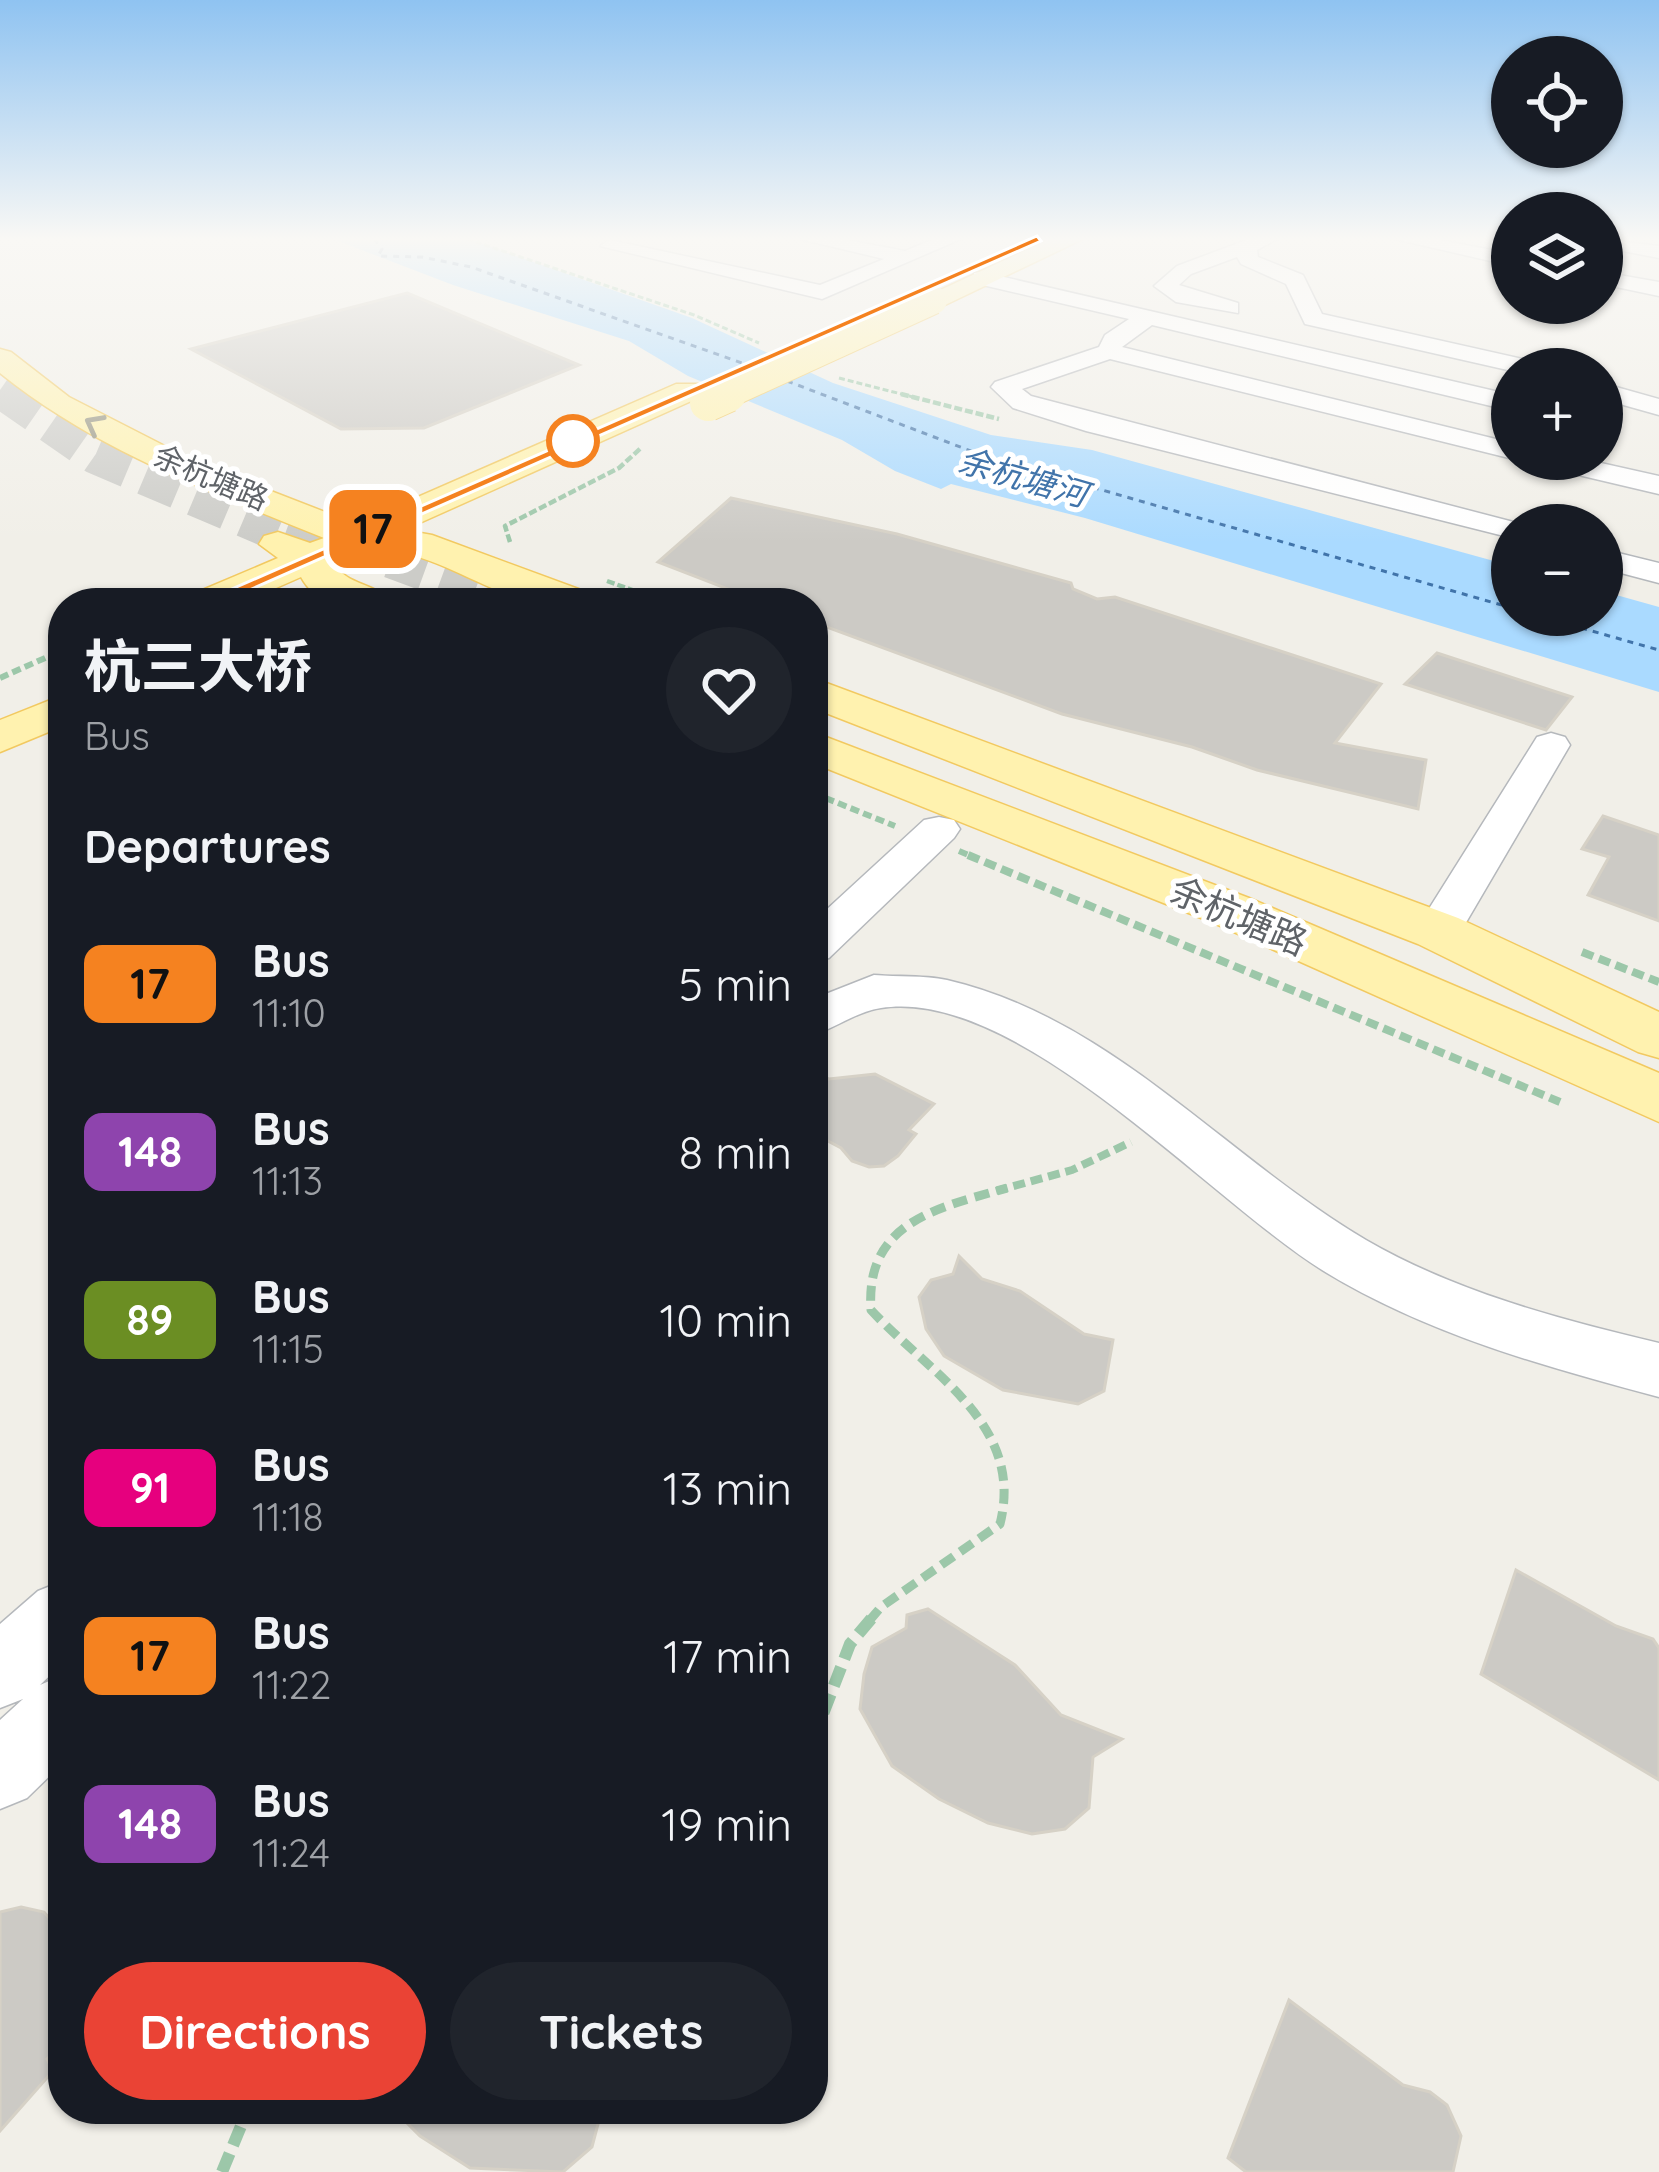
<!DOCTYPE html>
<html lang="en">
<head>
<meta charset="utf-8">
<style>
  body { margin:0; font-family:Quicksand,"Noto Sans SC",sans-serif; background:#20242c; color:#f1f3f6; height:100vh; display:flex; flex-direction:column; font-size:45px; white-space:nowrap }
  * { box-sizing:border-box; margin:0 }
  p { font-size:39px; color:#9ea1a6 }
  .icon { flex:none; width:66px; height:66px; fill:none; stroke:currentColor; stroke-width:2; stroke-linecap:round; stroke-linejoin:round }
  .map { position:relative; flex:1; overflow:hidden }
  .details { position:absolute; left:48px; top:588px; width:780px; height:1536px; display:flex; flex-direction:column; background:#171b24; border-radius:48px; box-shadow:0 3px 9px #0004 }
  .details>* { flex:none }
  .badge { padding:0 24px; border-radius:18px; font-size:42px; line-height:78px }
  .buttons { position:absolute; left:1491px; top:36px; display:grid; gap:24px }
  .buttons a { display:grid; place-items:center; width:132px; height:132px; border-radius:50%; background:#171b24; box-shadow:0 3px 9px #0004; font-size:60px }
  .map>.badge { position:absolute; translate:-50% -50%; box-shadow:0 0 0 6px #fff }
  h2 { padding:0 36px; font-size:45px; line-height:108px }
  .round { display:grid; place-items:center; flex:none; width:126px; height:126px; border-radius:63px; background:#20242c }
  .headline { display:flex; align-items:center; justify-content:space-between; height:204px; padding:0 36px }
  h1 { font-size:57px; font-weight:700; line-height:90px }
  .cta { display:flex; gap:24px; margin-top:auto; padding:24px 36px }
  .cta a { flex:1; height:138px; border-radius:72px; background:#ea4335; color:#fff; font-size:48px; font-weight:700; line-height:138px; text-align:center }
  .cta a+a { background:#20242c; color:#f1f3f6 }
  ul { padding:0; list-style:none }
  li { display:flex; align-items:center; gap:36px; height:168px; padding:0 36px }
  li div { flex:1 }
  li b { display:block; font-size:45px }
  li em { font-style:normal }
  li .badge { min-width:132px; font-weight:700; text-align:center }
  .map>svg:first-child { display:block }
  .water { fill:#aadaff }
  .lines { fill:none; stroke-linecap:round; stroke-linejoin:round }
  .ferry { stroke:#4174aa; stroke-width:3; stroke-dasharray:6 6; stroke-linecap:butt }
  .building { fill:#cccac5; stroke:#d6d1c6; stroke-width:3 }
  .major-tunnel-far2 { stroke:#ccccc8; stroke-width:28; stroke-dasharray:28 14; stroke-linecap:butt }
  .major-tunnel-far1 { stroke:#ccccc8; stroke-width:36; stroke-dasharray:36 18; stroke-linecap:butt }
  .major-tunnel { stroke:#ccccc8; stroke-width:46; stroke-dasharray:46 22; stroke-linecap:butt }
  .minor-casing { stroke:#b5b8bc; stroke-width:3 }
  .major-casing { stroke:#f2c960; stroke-width:3 }
  .path-far5 { stroke:#9cc7a9; stroke-width:3; stroke-dasharray:6 3; stroke-linecap:butt }
  .path-far4 { stroke:#9cc7a9; stroke-width:4.5; stroke-dasharray:8 3; stroke-linecap:butt }
  .path-far3 { stroke:#9cc7a9; stroke-width:6; stroke-dasharray:9 4.5; stroke-linecap:butt }
  .path-far2 { stroke:#9cc7a9; stroke-width:8; stroke-dasharray:12 6; stroke-linecap:butt }
  .path-far1 { stroke:#9cc7a9; stroke-width:9; stroke-dasharray:15 8; stroke-linecap:butt }
  .path { stroke:#9cc7a9; stroke-width:12; stroke-dasharray:20 9; stroke-linecap:butt }
  .minor { fill:#fff; fill-rule:evenodd }
  .major { fill:#fff2af; fill-rule:evenodd }
  .major-bridge-far1-casing { stroke:#f2c960; stroke-width:30; stroke-linecap:butt }
  .major-bridge-casing { stroke:#f2c960; stroke-width:38; stroke-linecap:butt }
  .major-bridge-far1 { stroke:#fff2af; stroke-width:28 }
  .major-bridge { stroke:#fff2af; stroke-width:36 }
  .oneway { stroke:#979581 }
  .line { fill:#f58220; stroke:#fff; stroke-width:3 }
  .stop-dot { fill:#fff; stroke:#f58220; stroke-width:6 }
  .labels { text-anchor:middle; stroke-width:10; stroke-linejoin:round; paint-order:stroke }
  .far-street-label { font-size:30px; fill:#5f6368; stroke:#fff }
  .far-water-label { font-size:33px; font-style:italic; fill:#4174aa; stroke:#fff }
  .street-label { font-size:36px; fill:#5f6368; stroke:#fff }
</style>
</head>
<body>
<div class="map">
<svg width="1659" height="2172" viewBox="0 0 1659 2172">
  <rect width="100%" height="100%" fill="#f1efe8"/>
  <!-- water -->
  <path class="water" d="M333,239H468L692,318L833,383L991,435L1092,450L1512,566V615H1602V591L1659,607V692L1085,518L951,484L941,489L895,471L842,440L688,376L629,341L453,285Z"/>
  <g class="lines">
    <!-- ferry -->
    <path class="ferry" d="M374,239L382,249L378,256L422,257L471,267L756,368
      M787,381L984,456L1512,608
      M1535,615L1659,650"/>
  </g>
  <!-- building -->
  <path class="building" d="M407,293L579,365L424,428L341,429L191,349Z
    M731,498L897,534L1071,583L1073,589L1097,599L1115,597L1381,684L1335,743L1426,760L1418,809L1257,770L1192,747L1062,714L813,622V603H764L658,562Z
    M1437,653L1572,697L1546,730L1405,684Z
    M1603,816L1659,835V921L1588,895L1609,857L1582,849Z
    M813,1071L829,1079L875,1074L934,1104L909,1130L916,1134L898,1156L884,1166L869,1167L852,1161L841,1148L813,1133Z
    M959,1256L982,1279L1020,1291L1084,1334L1113,1340L1104,1391L1078,1404L1003,1390L944,1356L926,1329L919,1297L931,1280L953,1274Z
    M1516,1570L1616,1626L1653,1639L1659,1648V1780L1481,1674Z
    M928,1609L1015,1665L1061,1715L1122,1739L1093,1757L1089,1808L1065,1829L1032,1834L988,1823L939,1799L892,1766L860,1709L864,1674L872,1647L906,1628L907,1615Z
    M21,1907L44,1912L63,1934V2042L47,2059L53,2071L0,2131V1912Z
    M1289,2000L1403,2085L1430,2092L1447,2105L1461,2136L1453,2172H1246L1228,2158Z
    M393,2109H602L592,2147L563,2172L470,2168L420,2136Z"/>
  <g class="lines">
    <!-- major-tunnel-far2 -->
    <path class="major-tunnel-far2" d="M0,390L10,397"/>
    <!-- major-tunnel-far1 -->
    <path class="major-tunnel-far1" d="M6,394L95,456L324,553
      M289,523L494,598"/>
    <!-- major-tunnel -->
    <path class="major-tunnel" d="M486,595L507,603"/>
    <defs>
      <path id="minor" d="M800,239H842L905,251L934,239H961L822,299L600,246L610,240L820,285L884,259Z
        M1249,239H1277L1257,250L1258,257L1303,275L1322,314L1536,362L1548,369L1512,371L1305,324L1286,284L1241,264L1237,257L1191,274L1179,285L1238,303V313L1176,302L1154,286L1177,266Z
        M1395,239H1435L1512,254V266Z
        M1602,239L1659,246V258L1602,247Z
        M982,272L1512,395V411L1152,325L1122,347L1512,443L1513,459L1110,359L1022,389L1031,396L1525,525H1512V538L1086,431L1013,408L991,387L995,382L1099,347L1105,335L1129,319L974,283V273Z
        M1602,272L1659,282V296L1602,284Z
        M1602,383L1659,399V415L1602,399Z
        M1532,459H1583L1659,476V494L1536,465Z
        M1602,549L1659,563V583L1602,568Z
        M1551,733L1565,737L1570,745L1461,931L1454,941L1438,945L1422,941L1415,931L1532,745L1537,737Z
        M939,817L954,820L960,829L954,838L829,958L813,962V922L924,820Z
        M874,975C898,977 924,975 947,980C1112,1018 1225,1157 1366,1240C1456,1292 1558,1319 1659,1343V1397C1545,1367 1428,1334 1327,1273C1214,1205 1019,986 881,1008C858,1011 835,1028 813,1035V999Z
        M63,1581V1663L40,1685L63,1675V1763L27,1798L0,1809V1720L23,1699L0,1708V1624L38,1591Z"/>
      <path id="major" d="M1050,239H1083L943,306H923L919,300Z
        M0,349L11,352L69,397L196,462L356,524L676,384H698L703,391L698,398L404,530L432,535L592,594L598,603C579,603 558,606 540,603C466,590 412,526 333,562C347,587 375,581 391,603C356,603 319,611 301,577L242,603H187L193,594L278,558L259,544L264,536L278,532L310,543L324,538C211,492 95,450 0,373Z
        M813,678L1458,918L1659,1012V1058L1638,1052L1418,944L813,708Z
        M63,695V726L0,752V720Z
        M813,732L1249,898L1659,1073V1122L1211,922L813,763Z"/>
    </defs>
    <!-- minor casing -->
    <use href="#minor" class="minor-casing"/>
    <!-- major casing -->
    <use href="#major" class="major-casing"/>
    <!-- path-far5 -->
    <path class="path-far5" d="M467,239L694,315L759,343
      M839,378L913,397"/>
    <!-- path-far4 -->
    <path class="path-far4" d="M901,394L999,419
      M510,542L505,526L619,468L642,447
      M607,581L654,598"/>
    <!-- path-far3 -->
    <path class="path-far3" d="M646,595L667,603
      M0,678L63,650
      M813,793L895,826
      M959,851L975,858"/>
    <!-- path-far2 -->
    <path class="path-far2" d="M968,855L1560,1102
      M1582,952L1659,982
      M996,1191L1072,1170L1131,1142"/>
    <!-- path-far1 -->
    <path class="path-far1" d="M869,1621L881,1607L1000,1524C1025,1424 930,1374 871,1310C865,1222 937,1208 1007,1188"/>
    <!-- path -->
    <path class="path" d="M813,1740L850,1644L872,1618
      M222,2172L248,2109"/>
    <!-- minor -->
    <use href="#minor" class="minor"/>
    <!-- major -->
    <use href="#major" class="major"/>
    <defs>
      <path id="major-bridge-far1" d="M721,397L933,300"/>
      <path id="major-bridge" d="M708,403L728,394"/>
    </defs>
    <!-- major-bridge-far1 casing -->
    <use href="#major-bridge-far1" class="major-bridge-far1-casing"/>
    <!-- major-bridge casing -->
    <use href="#major-bridge" class="major-bridge-casing"/>
    <!-- major-bridge-far1 -->
    <use href="#major-bridge-far1" class="major-bridge-far1"/>
    <!-- major-bridge -->
    <use href="#major-bridge" class="major-bridge"/>
  </g>
  <!-- one-way arrows -->
  <defs><path id="oneway-chevron" d="M-2-3.5L2.5 0L-2 3.5" fill="none" stroke-width="1.6" stroke-linecap="round" stroke-linejoin="round" transform="scale(3)"/></defs>
  <use class="oneway" href="#oneway-chevron" transform="translate(94 424) rotate(-152)"/>
  <!-- sky -->
  <linearGradient id="sky" x2="0" y2="1"><stop stop-color="#8fc3f1"/><stop offset="0.44" stop-color="#f9f8f5"/><stop offset="1" stop-color="#f9f8f5" stop-opacity="0"/></linearGradient>
  <rect width="1659" height="543" fill="url(#sky)"/>
  <!-- line -->
  <path class="line" d="M1037,236L1041,241L213,606L200,603Z"/>
  <!-- markers -->
  <circle class="stop-dot" cx="573" cy="441" r="24"/>
  <g class="labels">
    <!-- far-street labels -->
    <g class="far-street-label">
      <text transform="translate(211 478) rotate(23)" y="10">余杭塘路</text>
    </g>
    <!-- far-water labels -->
    <g class="far-water-label">
      <text transform="translate(1023 477) rotate(16)" y="12">余杭塘河</text>
    </g>
    <!-- street labels -->
    <g class="street-label">
      <text transform="translate(1239 916) rotate(23)" y="13">余杭塘路</text>
    </g>
  </g>
</svg>
<div class="buttons">
<a><svg class="icon" aria-label="locate" viewBox="0 0 24 24"><circle cx="12" cy="12" r="6"/><path d="M12 2v4M12 18v4M2 12h4M18 12h4"/></svg></a>
<a><svg class="icon" aria-label="layers" viewBox="0 0 24 24"><path d="M12 4l9 5-9 5-9-5zM3 14l9 5 9-5"/></svg></a>
<a>+</a>
<a>−</a>
</div>
<b class="badge" style="left:373px;top:529px;background:#f58220;color:#111">17</b>
<section class="details">
<div class="headline"><div><h1>杭三大桥</h1><p>Bus</p></div><a class="round"><svg class="icon" aria-label="heart" viewBox="0 0 24 24"><path d="M12 20l-8-8c-3-5 5-10 8-4 3-6 11-1 8 4z"/></svg></a></div>
<h2>Departures</h2>
<ul>
<li><span class="badge" style="background:#f58220;color:#111">17</span><div><b>Bus</b><p>11:10</p></div><em>5 min</em></li>
<li><span class="badge" style="background:#8e44ad;color:#fff">148</span><div><b>Bus</b><p>11:13</p></div><em>8 min</em></li>
<li><span class="badge" style="background:#6b8e23;color:#fff">89</span><div><b>Bus</b><p>11:15</p></div><em>10 min</em></li>
<li><span class="badge" style="background:#e6007e;color:#fff">91</span><div><b>Bus</b><p>11:18</p></div><em>13 min</em></li>
<li><span class="badge" style="background:#f58220;color:#111">17</span><div><b>Bus</b><p>11:22</p></div><em>17 min</em></li>
<li><span class="badge" style="background:#8e44ad;color:#fff">148</span><div><b>Bus</b><p>11:24</p></div><em>19 min</em></li>
</ul>
<div class="cta"><a>Directions</a><a>Tickets</a></div>
</section>
</div>
</body>
</html>
